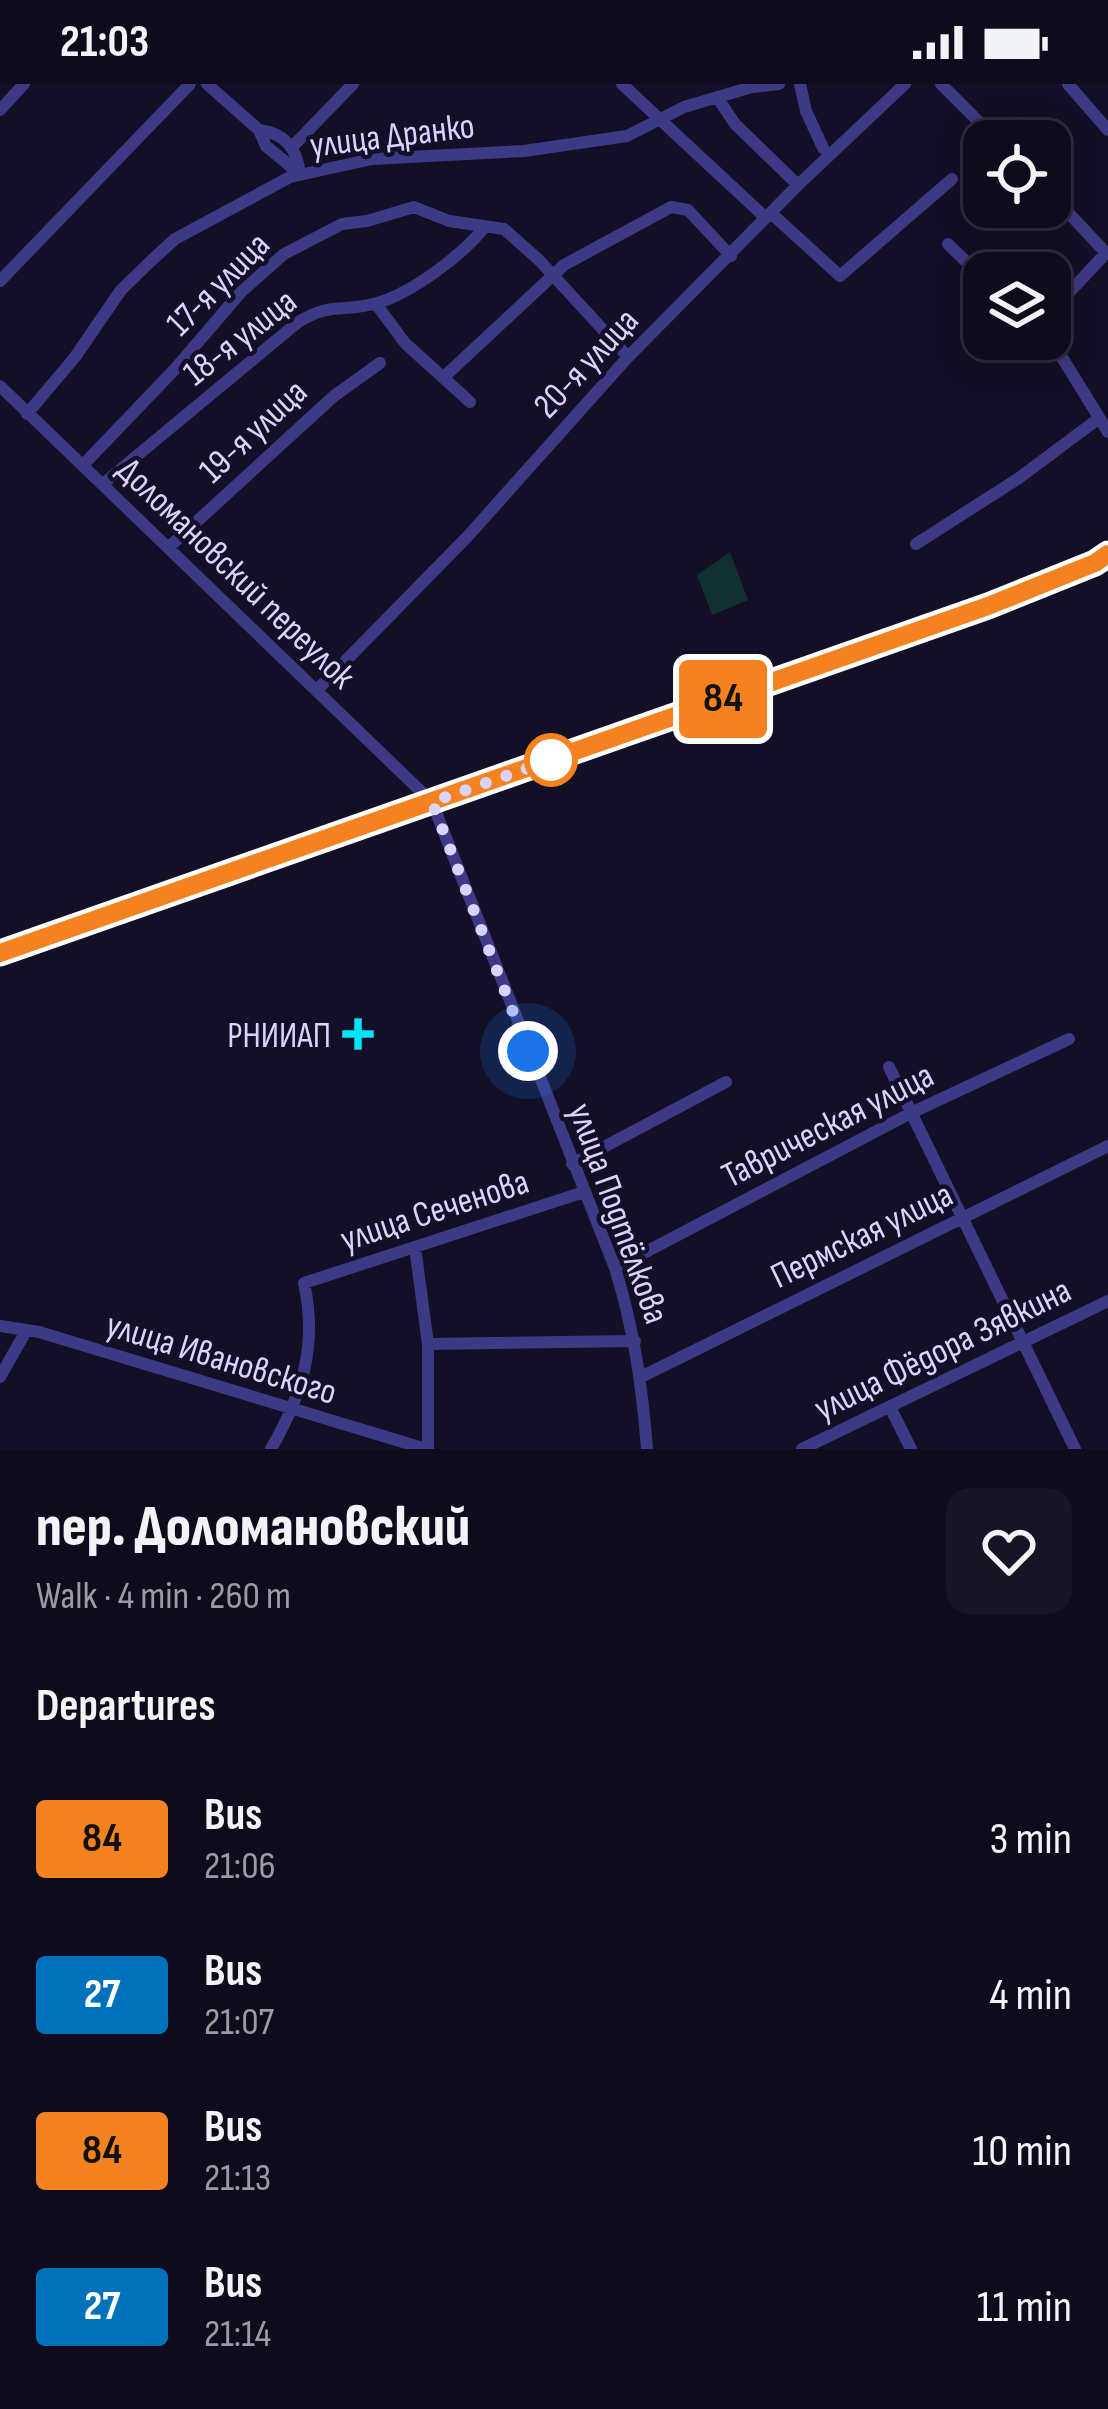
<!DOCTYPE html>
<html lang="en">
<head>
<meta charset="utf-8">
<style>
  body { margin:0; font-family:"Sofia Sans Condensed",sans-serif; background:#171425; color:#f1f3f6; height:100vh; display:flex; flex-direction:column; font-size:45px; white-space:nowrap }
  * { box-sizing:border-box; margin:0 }
  p { font-size:39px; color:#9b9ba3 }
  .icon { flex:none; width:66px; height:66px; fill:none; stroke:currentColor; stroke-width:2; stroke-linecap:round; stroke-linejoin:round }
  .map { position:relative; height:1365px; overflow:hidden }
  .drawer { display:flex; flex-direction:column; background:#0e0b1c; flex:1 }
  .drawer>* { flex:none }
  .badge { padding:0 24px; border-radius:9px; font-size:42px; line-height:78px }
  .controls { position:absolute; left:963px; top:36px; display:grid; gap:24px }
  .controls a { display:grid; place-items:center; width:108px; height:108px; border-radius:24px; background:#0e0b1c; box-shadow:0 6px 30px #0003,0 0 0 3px #2e2b3b; font-size:60px }
  .you { position:absolute; width:60px; height:60px; margin:-30px; border:9px solid #fff; border-radius:50%; background:#1a73e8; box-shadow:0 0 0 18px #1a73e833 }
  .map>.badge { position:absolute; translate:-50% -50%; box-shadow:0 0 0 6px #fff }
  h2 { padding:0 36px; font-size:45px; line-height:108px }
  .round { display:grid; place-items:center; flex:none; width:126px; height:126px; border-radius:24px; background:#171425 }
  .summary { display:flex; align-items:center; justify-content:space-between; height:204px; padding:0 36px }
  h1 { font-size:57px; font-weight:800; line-height:90px }
  ul { padding:0; list-style:none }
  li { display:flex; align-items:center; gap:36px; height:156px; padding:0 36px }
  li div { flex:1 }
  li b { display:block; font-size:45px }
  li em { font-style:normal }
  li .badge { min-width:132px; font-weight:700; text-align:center }
  .status { display:flex; justify-content:space-between; align-items:center; height:84px; padding:0 60px; background:#0e0b1c; direction:ltr }
  .status svg { height:33px; fill:currentColor }
  .map>svg:first-child { display:block }
  .green { fill:#12302f }
  .lines { fill:none; stroke-linecap:round; stroke-linejoin:round }
  .minor { stroke:#3d3a85; stroke-width:12 }
  .major { stroke:#c25bff; stroke-width:15 }
  .line-casing { stroke:#fff; stroke-width:27 }
  .line { stroke:#f58220; stroke-width:18 }
  .walk { stroke:#d9d4ff; stroke-width:12; stroke-dasharray:0 21.6 }
  .stop-dot { fill:#fff; stroke:#f58220; stroke-width:6 }
  .poi-dot { fill:#00e5ff; stroke:#130f26; stroke-width:4.5 }
  .labels { text-anchor:middle; stroke-width:9; stroke-linejoin:round; paint-order:stroke }
  .street-label { font-size:36px; fill:#d9d4ff; stroke:#130f26 }
  .poi-label { font-size:36px; fill:#d9d4ff; stroke:#130f26; text-anchor:end }
</style>
</head>
<body>
<div class="status"><b>21:03</b><svg viewBox="0 0 49 12"><path d="M0 12V9h3v3zM5 12V6h3v6zM10 12V3h3v9zM15 12V0h3v12zM26 1h20v11H26zM47 4h2v5h-2z"/></svg></div>
<div class="map">
<svg width="1108" height="1365" viewBox="0 0 1108 1365">
  <rect width="100%" height="100%" fill="#130f26"/>
  <!-- green -->
  <path class="green" d="M730,468L748,516L712,531L697,491Z"/>
  <g class="lines">
    <!-- minor -->
    <path class="minor" d="M207,0L259,46L266,62L300,90
      M622,0L766,134
      M800,0L806,27L823,64
      M941,0L998,57
      M1068,0L1108,46
      M717,13L735,40L798,101
      M0,26L24,0
      M259,46C285,49 297,64 300,90
      M293,62L353,0
      M1050,109L1106,169L1050,229
      M772,130L840,192L952,95
      M948,160L984,195
      M0,197L190,0
      M376,220L405,259L470,318
      M1045,255L1063,275L1108,348
      M445,292L564,181L671,123L688,126L731,172
      M0,302L432,718L615,1184C634,1245 642,1302 647,1365
      M27,330L75,273L121,206L152,176L175,155L290,93L372,75L524,67L627,52L684,23L752,3L779,0
      M83,381L175,285L241,208L284,170L342,140L367,137L414,123L449,137L504,145L539,176L628,273
      M104,399L297,239C331,217 343,229 377,219C412,209 461,172 484,144
      M916,460L1019,394L1098,335
      M169,463L334,312L380,279
      M317,606L468,452L628,273L798,101L905,0
      M889,983L1075,1365
      M572,1080L726,998
      M415,1163L428,1260V1365
      M615,1184L911,1029L1069,955
      M0,1242L39,1248L426,1365
      M428,1260L635,1257
      M0,1293L26,1247
      M641,1293L1108,1062
      M890,1323L911,1365
      M271,1365C302,1311 318,1261 304,1199L584,1108
      M802,1365L1108,1217"/>
    <!-- major -->
    <path class="major" d="M0,869L988,522L1095,479L1108,470"/>
  </g>
  <g class="lines">
    <defs>
      <path id="line" d="M0,869L988,522L1095,479L1108,470"/>
    </defs>
    <!-- line casing -->
    <use href="#line" class="line-casing"/>
    <!-- line -->
    <use href="#line" class="line"/>
    <!-- walk -->
    <path class="walk" d="M528,967L432,718L551,676"/>
  </g>
  <!-- markers -->
  <circle class="stop-dot" cx="551" cy="676" r="24"/>
  <path class="poi-dot" d="M352 932h12v12h12v12h-12v12h-12v-12h-12v-12h12z"/>
  <g class="labels">
    <!-- street labels -->
    <g class="street-label">
      <text transform="translate(392 50) rotate(-7)" y="13">улица Дранко</text>
      <text transform="translate(217 199) rotate(-45)" y="13">17-я улица</text>
      <text transform="translate(239 252) rotate(-38)" y="13">18-я улица</text>
      <text transform="translate(585 278) rotate(-47)" y="13">20-я улица</text>
      <text transform="translate(252 346) rotate(-43)" y="13">19-я улица</text>
      <text transform="translate(237 488) rotate(44)" y="13">Доломановский переулок</text>
      <text transform="translate(827 1040) rotate(-27)" y="13">Таврическая улица</text>
      <text transform="translate(434 1125) rotate(-18)" y="13">улица Сеченова</text>
      <text transform="translate(620 1129) rotate(70)" y="13">улица Подтёлкова</text>
      <text transform="translate(861 1150) rotate(-26)" y="13">Пермская улица</text>
      <text transform="translate(942 1264) rotate(-26)" y="13">улица Фёдора Зявкина</text>
      <text transform="translate(222 1273) rotate(17)" y="13">улица Ивановского</text>
    </g>
    <!-- poi labels -->
    <g class="poi-label">
      <text x="331" y="963">РНИИАП</text>
    </g>
  </g>
</svg>
<div class="controls">
<a><svg class="icon" aria-label="locate" viewBox="0 0 24 24"><circle cx="12" cy="12" r="6"/><path d="M12 2v4M12 18v4M2 12h4M18 12h4"/></svg></a>
<a><svg class="icon" aria-label="layers" viewBox="0 0 24 24"><path d="M12 4l9 5-9 5-9-5zM3 14l9 5 9-5"/></svg></a>
</div>
<div class="you" style="left:528px;top:967px"></div>
<b class="badge" style="left:723px;top:615px;background:#f58220;color:#111">84</b>
</div>
<section class="drawer">
<div class="summary"><div><h1>пер. Доломановский</h1><p>Walk · 4 min · 260 m</p></div><a class="round"><svg class="icon" aria-label="heart" viewBox="0 0 24 24"><path d="M12 20l-8-8c-3-5 5-10 8-4 3-6 11-1 8 4z"/></svg></a></div>
<h2>Departures</h2>
<ul>
<li><span class="badge" style="background:#f58220;color:#111">84</span><div><b>Bus</b><p>21:06</p></div><em>3 min</em></li>
<li><span class="badge" style="background:#0072bc;color:#fff">27</span><div><b>Bus</b><p>21:07</p></div><em>4 min</em></li>
<li><span class="badge" style="background:#f58220;color:#111">84</span><div><b>Bus</b><p>21:13</p></div><em>10 min</em></li>
<li><span class="badge" style="background:#0072bc;color:#fff">27</span><div><b>Bus</b><p>21:14</p></div><em>11 min</em></li>
</ul>
</section>
</body>
</html>
